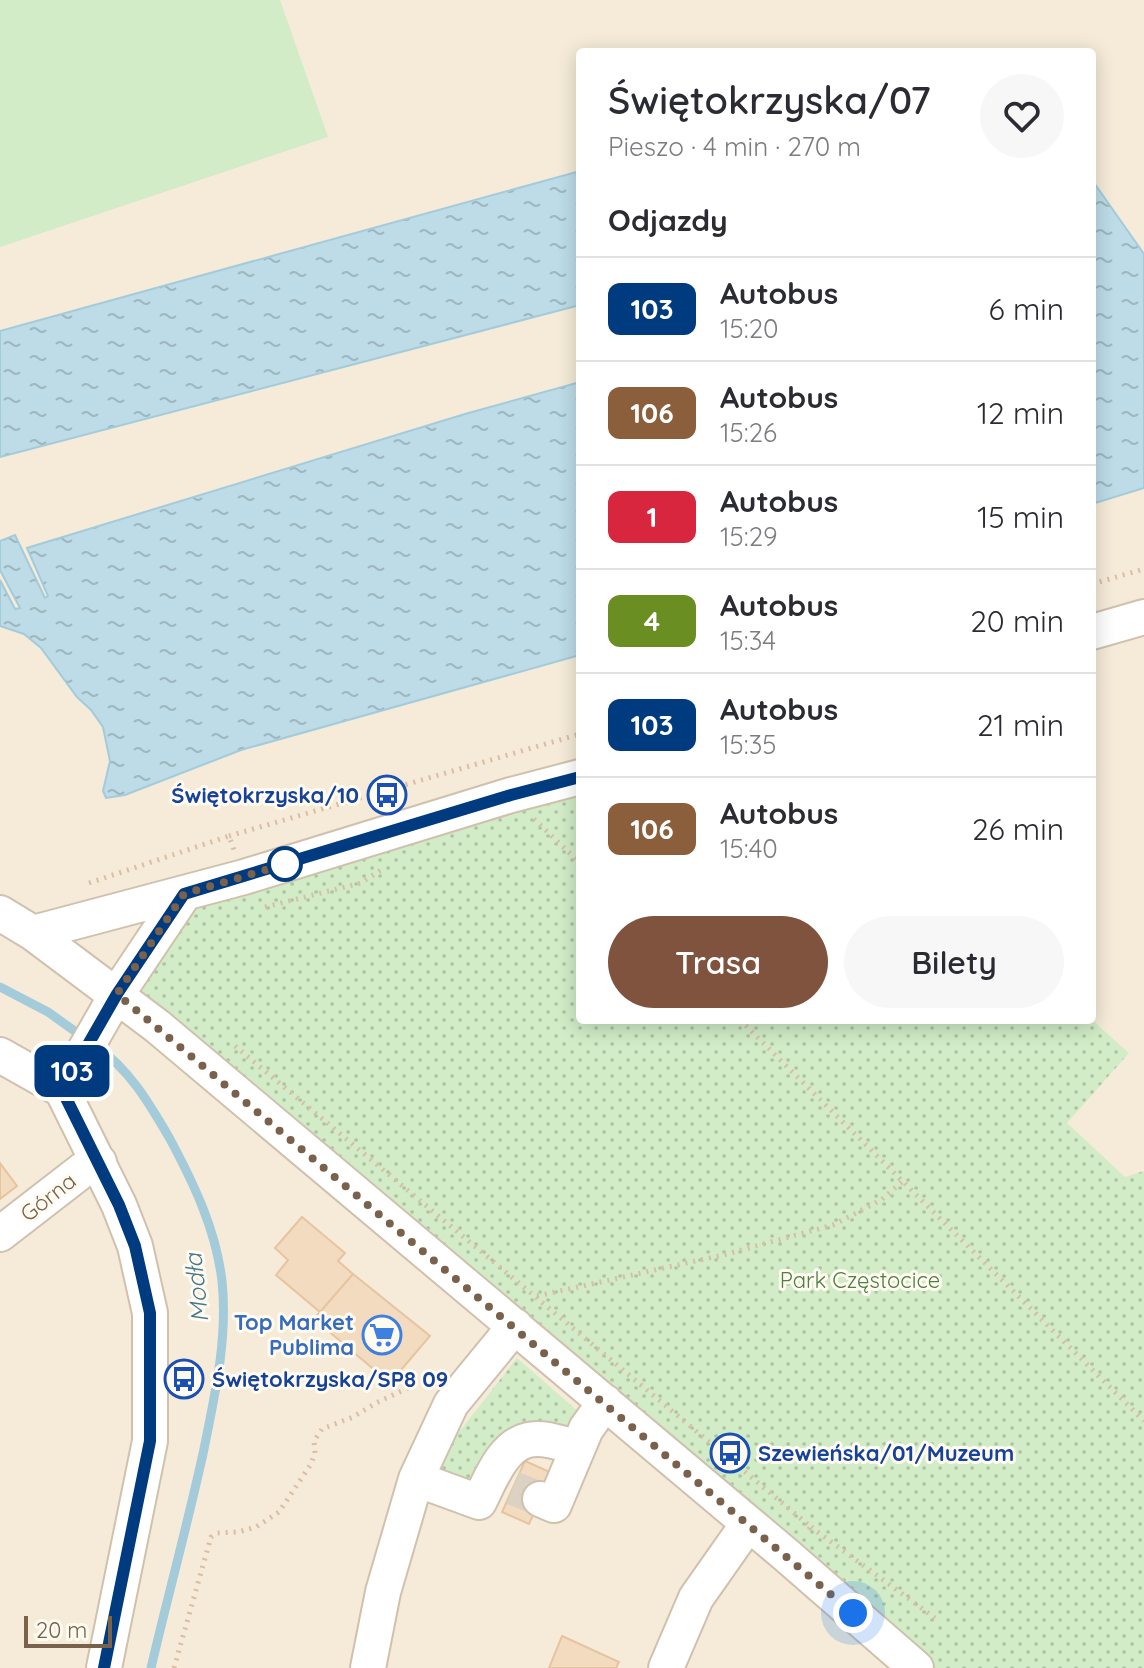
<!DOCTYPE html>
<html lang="pl">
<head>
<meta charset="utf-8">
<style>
  body { margin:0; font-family:Quicksand,sans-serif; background:#f7f7f7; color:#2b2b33; height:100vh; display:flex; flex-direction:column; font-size:30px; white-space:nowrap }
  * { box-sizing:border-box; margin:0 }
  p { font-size:26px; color:#7c7c81 }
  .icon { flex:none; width:44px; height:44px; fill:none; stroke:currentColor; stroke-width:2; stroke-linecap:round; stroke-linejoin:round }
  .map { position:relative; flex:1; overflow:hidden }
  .details { position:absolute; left:576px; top:48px; width:520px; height:976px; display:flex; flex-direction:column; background:#fff; border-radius:8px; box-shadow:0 4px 20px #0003 }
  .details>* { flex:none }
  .badge { padding:0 16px; border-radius:12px; font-size:28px; line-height:52px }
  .scale { position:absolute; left:24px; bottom:20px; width:88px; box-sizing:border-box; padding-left:8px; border:4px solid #79614c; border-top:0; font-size:22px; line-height:28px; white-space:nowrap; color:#79614c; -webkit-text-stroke:6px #fffbf1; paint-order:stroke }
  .you { position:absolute; width:40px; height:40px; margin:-20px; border:6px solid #fff; border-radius:50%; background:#1a73e8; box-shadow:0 0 0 12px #1a73e833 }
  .map>.badge { position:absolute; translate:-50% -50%; box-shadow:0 0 0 4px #fff }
  h2 { padding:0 32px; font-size:30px; line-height:72px }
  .round { display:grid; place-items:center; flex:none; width:84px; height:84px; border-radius:42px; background:#f7f7f7 }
  .overview { display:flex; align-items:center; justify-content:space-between; height:136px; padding:0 32px }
  h1 { font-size:38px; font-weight:600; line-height:60px }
  .primary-button { display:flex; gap:16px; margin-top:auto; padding:16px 32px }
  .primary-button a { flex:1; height:92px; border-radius:48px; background:#80533f; color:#fff; font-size:32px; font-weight:600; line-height:92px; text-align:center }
  .primary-button a+a { background:#f7f7f7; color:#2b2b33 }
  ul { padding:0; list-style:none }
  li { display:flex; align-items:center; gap:24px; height:104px; padding:0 32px; border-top:2px solid #e1e1e2 }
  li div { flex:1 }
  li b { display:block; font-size:30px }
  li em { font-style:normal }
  li .badge { min-width:88px; font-weight:700; text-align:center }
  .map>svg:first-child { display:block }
  .residential { fill:#f5ebd8; fill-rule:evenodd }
  .grass { fill:url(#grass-dots) }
  .garden { fill:#d1ecc7 }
  .water { fill:url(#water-ripples); stroke:#a3cbda; stroke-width:2 }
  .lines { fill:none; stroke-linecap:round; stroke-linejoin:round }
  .stream { stroke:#a3cbda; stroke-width:9 }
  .building { fill:#f3dbc0; stroke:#e6c4a0; stroke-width:2 }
  .minor-tunnel { stroke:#dcd2c2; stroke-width:34; stroke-dasharray:34 17; stroke-linecap:butt }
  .minor-casing { stroke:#d0c1ae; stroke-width:38 }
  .path { stroke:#d9bea3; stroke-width:5; stroke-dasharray:2 6; stroke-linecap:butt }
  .minor { stroke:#fff; stroke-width:34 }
  .line-casing { stroke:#fff; stroke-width:18 }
  .line { stroke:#003b80; stroke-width:12 }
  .walk { stroke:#79614c; stroke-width:8; stroke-dasharray:0 14.4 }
  .stop-dot { fill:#fff; stroke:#003b80; stroke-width:4 }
  .labels { text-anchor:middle; stroke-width:6; stroke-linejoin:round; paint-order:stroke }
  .transit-label { font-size:22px; font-weight:bold; fill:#164399; stroke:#fffbf1; text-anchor:start }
  .street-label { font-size:22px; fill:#79614c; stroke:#fffbf1 }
  .park-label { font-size:22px; fill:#4d7f42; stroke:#fffbf1 }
  .shop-label { font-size:22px; font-weight:bold; fill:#366cbe; stroke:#fffbf1; text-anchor:end }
  .water-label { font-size:24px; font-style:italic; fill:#44788c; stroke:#fffbf1 }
</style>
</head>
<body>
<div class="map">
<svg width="1144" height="1668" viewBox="0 0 1144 1668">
  <defs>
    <pattern id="grass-dots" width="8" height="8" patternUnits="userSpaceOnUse" patternTransform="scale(2)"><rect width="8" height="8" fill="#d1ecc7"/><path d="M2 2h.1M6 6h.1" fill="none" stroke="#aec3a4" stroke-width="1.8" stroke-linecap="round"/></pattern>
    <pattern id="water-ripples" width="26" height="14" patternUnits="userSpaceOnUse" patternTransform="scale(2)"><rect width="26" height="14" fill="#bddce8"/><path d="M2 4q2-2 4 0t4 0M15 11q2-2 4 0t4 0" fill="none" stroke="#9eb6be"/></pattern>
  </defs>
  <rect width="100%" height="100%" fill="#fdf8ea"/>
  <!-- residential -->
  <path class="residential" d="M0,0H1144V1668H0ZM580,52H1092V1020H580Z"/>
  <!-- grass -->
  <path class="grass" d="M580,777V1020H1092L1129,1053L1067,1123L1125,1177L1144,1171V1668H916L157,1026L128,980L184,894Z
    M517,1358L580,1413L568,1427L559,1429L466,1487L438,1469L449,1445Z"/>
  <!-- garden -->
  <path class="garden" d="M0,0H280L328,137L0,247Z"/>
  <!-- water -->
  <path class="water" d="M580,171V305L0,457V331Z
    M1092,180L1144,254V488L1092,504Z
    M580,382V655L241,750L125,795L106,798L103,791L110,761L103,727L91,710L77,697L41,648L24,634L0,626V580L15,609L20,608L0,570V541L15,535L45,598L48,596L27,548L465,414Z"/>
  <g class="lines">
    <!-- stream -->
    <path class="stream" d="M0,987L48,1012L83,1037
      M95,1045C130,1070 149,1103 170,1139C194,1184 216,1230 222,1281C228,1338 215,1394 204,1449C188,1523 168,1595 151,1668"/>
  </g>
  <!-- building -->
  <path class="building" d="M0,1163L17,1186L0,1199Z
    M302,1217L345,1253L338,1261L353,1274L320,1312L276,1275L288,1260L275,1248Z
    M353,1274L430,1336L390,1383L314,1319Z
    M525,1461L552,1473L529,1524L502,1512Z
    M562,1636L619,1662L616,1668H549Z"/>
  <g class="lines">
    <!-- minor-tunnel -->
    <path class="minor-tunnel" d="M513,1488L540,1499"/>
    <defs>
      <path id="minor" d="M1092,632L1144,617
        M0,913L33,933L157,1026L785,1554L916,1668
        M33,933L244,877L511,795L580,777
        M0,1055L62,1090
        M62,1090L119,1205L135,1246L150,1313V1441L104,1668
        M62,1090L117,994L184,894
        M0,1234L84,1169L99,1162
        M416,1479L479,1502C490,1481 502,1446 528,1440C544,1436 563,1444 578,1448
        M540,1499L554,1505L586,1429L605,1402
        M368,1668L383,1592L416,1479L451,1404L515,1326
        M666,1668L696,1598L748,1524"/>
    </defs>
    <!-- minor casing -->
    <use href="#minor" class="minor-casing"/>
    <!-- path -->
    <path class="path" d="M1092,584L1144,569
      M534,819L580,863
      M229,836L580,734
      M89,883L229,836L234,850
      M265,907L361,883L381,870
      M740,1020L1144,1421
      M235,1046L811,1527L806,1532
      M537,1296L723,1255L833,1225L881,1200L904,1180
      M811,1527L935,1618
      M174,1668L211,1537L217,1533L238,1532L256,1527L279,1512L311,1464L315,1453L314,1441L322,1429L353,1417L376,1403L423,1381"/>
    <!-- minor -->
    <use href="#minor" class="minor"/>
  </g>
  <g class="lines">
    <defs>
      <path id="line" d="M104,1668L150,1441V1313L135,1246L119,1205L62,1090L117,994L184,894L511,795L580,777"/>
    </defs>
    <!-- line casing -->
    <use href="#line" class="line-casing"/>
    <!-- line -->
    <use href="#line" class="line"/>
    <!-- walk -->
    <path class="walk" d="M285,864L289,863L184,894L117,994L853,1613"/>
  </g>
  <!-- icons -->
  <defs>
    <symbol id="bus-ring" viewBox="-11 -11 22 22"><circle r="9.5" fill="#fffbf1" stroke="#1a4fb4" stroke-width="1.5"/><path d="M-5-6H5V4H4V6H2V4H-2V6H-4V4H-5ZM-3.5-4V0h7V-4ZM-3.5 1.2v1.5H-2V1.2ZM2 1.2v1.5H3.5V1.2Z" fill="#1a4fb4"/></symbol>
    <symbol id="supermarket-ring" viewBox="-11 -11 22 22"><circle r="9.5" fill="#fffbf1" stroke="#3f7fe0" stroke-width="1.5"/><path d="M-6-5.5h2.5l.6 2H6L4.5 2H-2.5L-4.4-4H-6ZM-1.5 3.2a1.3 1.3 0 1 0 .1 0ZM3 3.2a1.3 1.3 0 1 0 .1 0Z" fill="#3f7fe0"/></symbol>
  </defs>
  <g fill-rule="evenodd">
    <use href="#bus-ring" x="365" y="773" width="44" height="44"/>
    <use href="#supermarket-ring" x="360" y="1313" width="44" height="44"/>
    <use href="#bus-ring" x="162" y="1357" width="44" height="44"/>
    <use href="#bus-ring" x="708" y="1431" width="44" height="44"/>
  </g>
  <!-- markers -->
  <circle class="stop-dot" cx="285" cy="864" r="16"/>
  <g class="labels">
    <!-- transit labels -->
    <g class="transit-label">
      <text x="359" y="803" text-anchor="end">Świętokrzyska/10</text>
      <text x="212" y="1387">Świętokrzyska/SP8 09</text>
      <text x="758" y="1461">Szewieńska/01/Muzeum</text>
    </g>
    <!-- street labels -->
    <g class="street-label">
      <text transform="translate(48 1197) rotate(-38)" y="8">Górna</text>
    </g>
    <!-- park labels -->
    <g class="park-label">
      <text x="860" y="1288">Park Częstocice</text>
    </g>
    <!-- shop labels -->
    <g class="shop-label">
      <text x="354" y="1330">Top Market<tspan x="354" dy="25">Publima</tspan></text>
    </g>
    <!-- water labels -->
    <g class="water-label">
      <text transform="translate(197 1288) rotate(-96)" y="8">Modła</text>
    </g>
  </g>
</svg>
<div class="scale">20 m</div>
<div class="you" style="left:853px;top:1613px"></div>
<b class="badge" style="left:72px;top:1071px;background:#003b80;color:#fff">103</b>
<section class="details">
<div class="overview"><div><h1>Świętokrzyska/07</h1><p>Pieszo · 4 min · 270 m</p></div><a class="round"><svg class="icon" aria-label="heart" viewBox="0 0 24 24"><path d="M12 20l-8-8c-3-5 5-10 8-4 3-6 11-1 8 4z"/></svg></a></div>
<h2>Odjazdy</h2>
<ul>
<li><span class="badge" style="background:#003b80;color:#fff">103</span><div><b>Autobus</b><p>15:20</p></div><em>6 min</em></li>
<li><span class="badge" style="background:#8b5e3c;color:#fff">106</span><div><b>Autobus</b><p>15:26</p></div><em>12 min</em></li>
<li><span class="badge" style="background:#d7263d;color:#fff">1</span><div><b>Autobus</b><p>15:29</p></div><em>15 min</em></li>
<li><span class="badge" style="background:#6b8e23;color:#fff">4</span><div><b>Autobus</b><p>15:34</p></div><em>20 min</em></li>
<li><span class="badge" style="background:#003b80;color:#fff">103</span><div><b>Autobus</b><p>15:35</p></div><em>21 min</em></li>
<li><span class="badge" style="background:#8b5e3c;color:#fff">106</span><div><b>Autobus</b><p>15:40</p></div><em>26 min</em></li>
</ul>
<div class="primary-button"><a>Trasa</a><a>Bilety</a></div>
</section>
</div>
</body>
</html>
